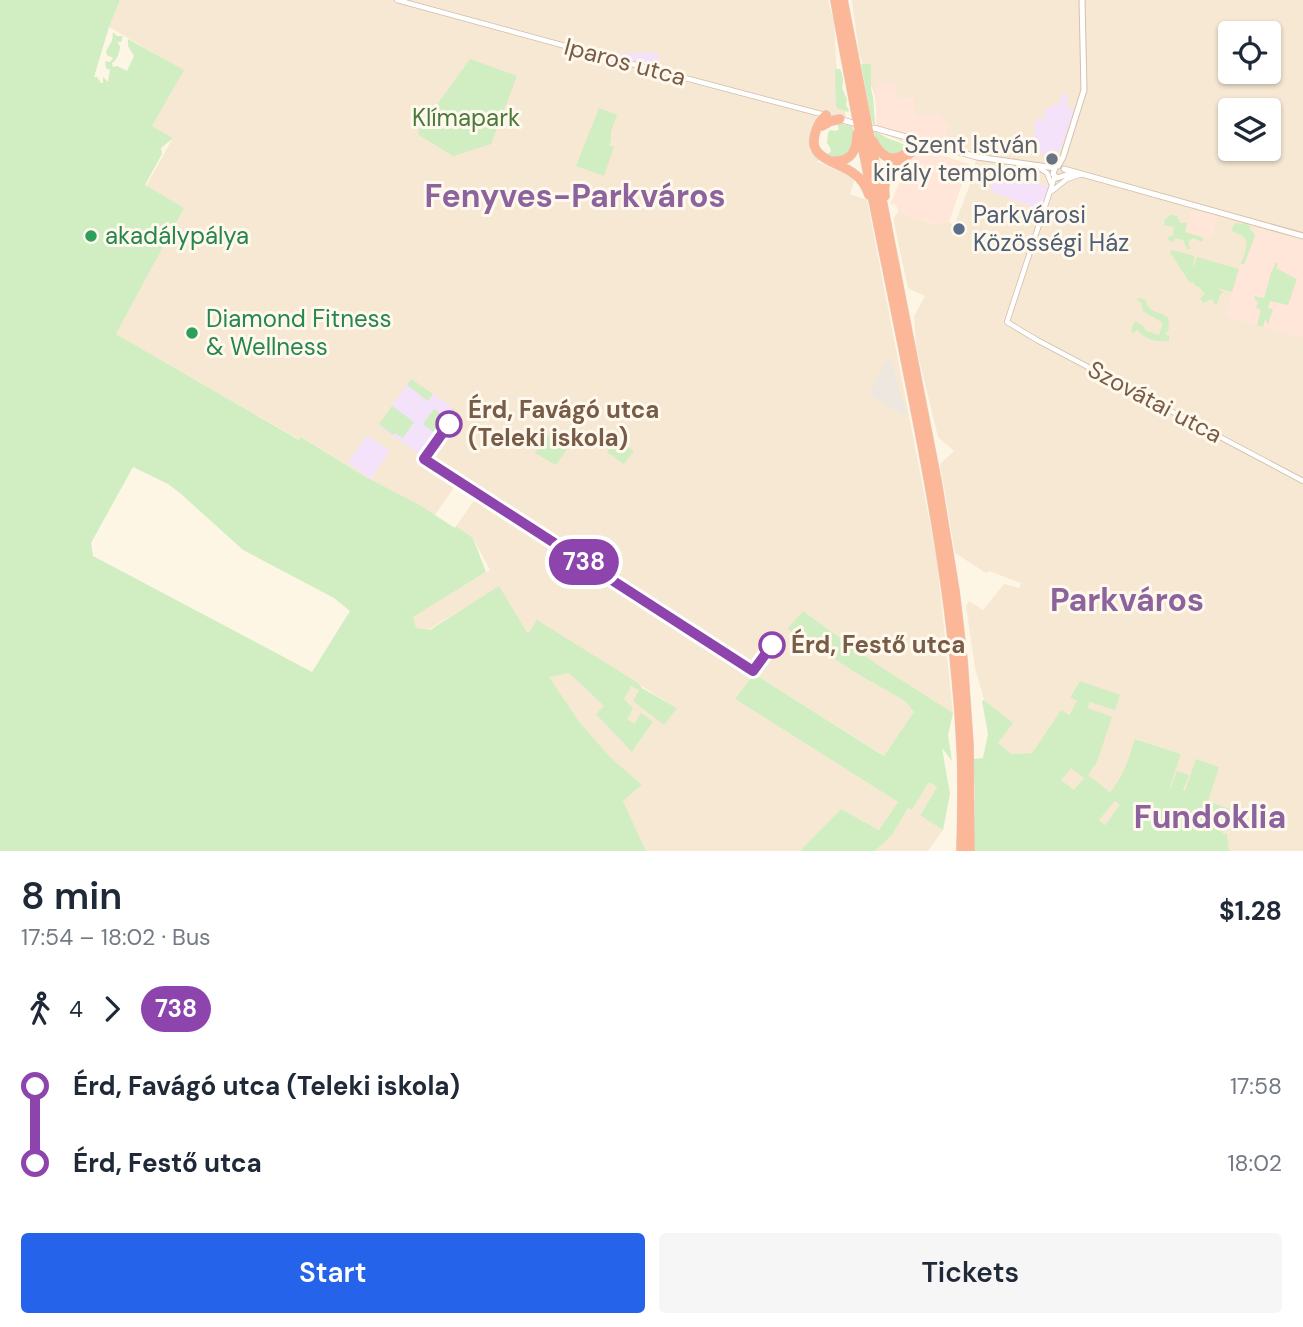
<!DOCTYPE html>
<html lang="en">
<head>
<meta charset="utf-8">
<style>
  body { margin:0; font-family:"DM Sans",sans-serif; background:#f6f6f7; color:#1f2937; height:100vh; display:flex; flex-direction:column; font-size:26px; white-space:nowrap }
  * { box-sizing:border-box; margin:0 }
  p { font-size:23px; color:#747a83 }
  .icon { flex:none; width:38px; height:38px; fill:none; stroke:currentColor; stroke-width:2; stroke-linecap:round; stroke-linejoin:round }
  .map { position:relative; height:851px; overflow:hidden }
  .details { display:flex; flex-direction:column; background:#fff; flex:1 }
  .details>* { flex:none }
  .badge { padding:0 14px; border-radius:23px; font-size:24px; line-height:46px }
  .fabs { position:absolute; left:1218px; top:21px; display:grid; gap:14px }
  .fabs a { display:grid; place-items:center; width:63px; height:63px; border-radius:7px; background:#fff; box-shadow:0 2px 5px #0004; font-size:35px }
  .map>.badge { position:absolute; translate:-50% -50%; box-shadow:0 0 0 4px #fff }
  .legs { display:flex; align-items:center; gap:10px; height:77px; padding:0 21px; font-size:23px }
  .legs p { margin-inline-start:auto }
  .summary { display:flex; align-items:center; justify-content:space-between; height:119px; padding:0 21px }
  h1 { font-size:38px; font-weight:600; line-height:52px }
  .action { display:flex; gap:14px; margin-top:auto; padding:14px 21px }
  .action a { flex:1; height:80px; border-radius:7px; background:#2563eb; color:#fff; font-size:28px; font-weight:600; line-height:80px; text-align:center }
  .action a+a { background:#f6f6f7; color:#1f2937 }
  ul { padding:0 21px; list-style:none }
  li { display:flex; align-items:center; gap:24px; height:77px; font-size:26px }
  li i { display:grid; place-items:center; width:10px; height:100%; margin:0 9px; background:currentColor }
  li i::after { content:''; width:18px; height:18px; margin:-9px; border:5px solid; border-radius:50%; background:#fff }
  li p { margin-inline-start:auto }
  li:first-child i { background:linear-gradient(#0000 50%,currentColor 0) }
  li:last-child i { background:linear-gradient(currentColor 50%,#0000 0) }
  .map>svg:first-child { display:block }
  .residential { fill:#f6e8d3; fill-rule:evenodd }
  .commercial { fill:#ffe6d8 }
  .industrial { fill:#eee7e0 }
  .education { fill:#f3e2fa }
  .green { fill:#d1edc2; fill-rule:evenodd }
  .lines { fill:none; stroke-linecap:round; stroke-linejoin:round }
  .tertiary-casing { stroke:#d0bdaa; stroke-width:6 }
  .secondary-casing { stroke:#d6c0aa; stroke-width:7 }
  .motorway-casing { stroke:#dcd5cf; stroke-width:10 }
  .tertiary { stroke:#fff; stroke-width:4.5 }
  .secondary { stroke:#fff; stroke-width:5 }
  .motorway { stroke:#fcb798; stroke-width:9 }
  .line-1-casing { stroke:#fff; stroke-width:16 }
  .line-1 { stroke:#8e44ad; stroke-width:10 }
  .worship-dot { fill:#6b7280; stroke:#fff9ed; stroke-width:2.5 }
  .service-dot { fill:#5c6f8a; stroke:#fff9ed; stroke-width:2.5 }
  .leisure-dot { fill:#2e9e5b; stroke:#fff9ed; stroke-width:2.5 }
  .stop-1-dot { fill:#fff; stroke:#8e44ad; stroke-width:3.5 }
  .labels { text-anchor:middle; stroke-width:6; stroke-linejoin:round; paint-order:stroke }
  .street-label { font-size:24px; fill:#795c48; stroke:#fff9ed }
  .park-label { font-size:24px; fill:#4c7a3c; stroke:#fff9ed }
  .worship-label { font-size:24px; fill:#5b616d; stroke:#fff9ed; text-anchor:end }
  .service-label { font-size:24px; fill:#4e5e75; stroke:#fff9ed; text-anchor:start }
  .leisure-label { font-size:24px; fill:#27864d; stroke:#fff9ed; text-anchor:start }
  .stop-label { font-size:24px; font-weight:bold; fill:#795c48; stroke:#fff9ed; text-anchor:start }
  .district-label { font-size:32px; font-weight:bold; fill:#8c639d; stroke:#fff9ed }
</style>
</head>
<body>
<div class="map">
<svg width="1303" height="851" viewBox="0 0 1303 851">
  <rect width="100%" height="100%" fill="#fef6e5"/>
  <!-- residential -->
  <path class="residential" d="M120,0H828L834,22L837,75L846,117L817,115L809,151L819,155L818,162L855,178L850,194L867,200L939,570L938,571L953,713L878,665L803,611L787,629L861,676L905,701L914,712L885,756L754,674L735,699L898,802L879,830L841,809L800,851H646L623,801L642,785L611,758L580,723L548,676L569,673L604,706L597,714L636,747L653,722L633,724L627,719L623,699L631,686L640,690L633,701L677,708L537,621L528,635L499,587L413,639L412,617L490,570L473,538L456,526L478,495L458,482L435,515L366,477L302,437L300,440L116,334L184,208L146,186L173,138L152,126L183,70L109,27Z
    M852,0H1303V851H1229L1227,835L1223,834V828L1230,809L1183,791L1188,775L1177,772L1172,787L1169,786L1181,754L1136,739L1124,769L1115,786L1110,792L1087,775L1097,762L1088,708L1091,701L1080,681L1070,696L1078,701L1068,715L1061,710L1032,753L1011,754L998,743L1012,723L984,700L975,668L966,606L969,601L983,610L1004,584L1019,588L1021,583L989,571L986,573L955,553L940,464L954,451L938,437L916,347L914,316L925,296L908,288L894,223V217L899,211L932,224L937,225L948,221L954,226L969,187L976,160L925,147L919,148L878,132L875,96L859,54ZM1230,33H1269V72H1230ZM1230,110H1269V149H1230Z
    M1071,767L1084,778L1074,791L1061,780Z
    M929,782L937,787L920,814L943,830L928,851H875L892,835L908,808L912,810Z
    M1115,800L1121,805L1105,825L1099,820Z"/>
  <!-- commercial -->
  <path class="commercial" d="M877,83H896L897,98H914L915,115H942V122L949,123L944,144L876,126Z
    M923,149L969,164L950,219L948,221L937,225L903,214L898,210L896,205L890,204L908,163L916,152Z
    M1191,210L1218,216L1211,238L1186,232Z
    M1258,228L1303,241V338L1225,316L1240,265H1245Z"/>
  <!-- industrial -->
  <path class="industrial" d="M891,359L906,414L904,416L871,395L870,391L885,363Z"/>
  <!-- education -->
  <path class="education" d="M618,53H659L658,68L617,57Z
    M1060,94H1067L1068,108L1074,110L1059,153L1051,150L1049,155H1046L1040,153L1041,147L1033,144L1036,119H1045L1044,109L1053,108V104L1061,103Z
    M1005,176L1015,177L1049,187L1041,210L990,191L995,180Z
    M411,379L455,409L420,454L380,427L379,424Z
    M367,435L390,451L371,479L348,463Z"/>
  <!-- green -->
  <path class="green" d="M0,0H120L109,27L94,77H97L101,83H103V77L108,82L110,70L106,68L105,61L110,62L113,58L107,55L106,51L112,41L113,32L117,36H123L121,42H117L120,46C120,52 117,60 112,63L113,67L117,66L127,71L134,56L128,46V39L184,70L152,126L173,138L161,148L162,154L145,185L184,208L116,334L299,440L301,437L366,477L421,506L455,528L456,526L473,538L486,572L413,617L416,628L430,630L499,586L528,634L537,620L638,683L642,688L677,708L664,725L633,701L639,690L631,686L624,699L633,708L627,719L634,724L641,713L653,722L632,752L596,714L604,706L569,673L549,677L580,723L611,758L642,785L623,801L646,851H0ZM133,467L168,484L180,493L243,550L334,598L350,611L312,672L93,556L91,543Z
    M470,59L517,76L491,144L453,156L419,135L418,131Z
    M861,64H871V89L873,97L875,124H873L871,117Z
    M835,69H840C843,75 844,82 842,88L847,99L846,105L849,110L848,112L837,108L836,106Z
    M599,108L617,115L611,132V141L609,145L614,147L604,176L576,166Z
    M837,123L852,126C858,139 853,147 844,157H831L823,152L827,154L831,152L830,147L827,143L828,133L830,130L836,131L839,129Z
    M874,131C879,133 882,135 887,138C894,141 901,142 906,146V151L891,157L876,141Z
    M1171,215L1177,216L1180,223H1187L1185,232L1204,238L1202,242L1193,238L1188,242L1190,249H1187L1183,240L1175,238L1174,242L1168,240V237L1173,236L1174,227L1164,225L1165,219Z
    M1244,222L1250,226V230L1253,232L1255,236L1244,264H1241C1244,256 1251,241 1242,236C1239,233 1235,233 1232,231L1233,226L1236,223L1243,224Z
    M1172,250L1194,256L1193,269L1197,257L1239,269L1232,292L1217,288L1223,292L1220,295L1216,306L1212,299L1203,303L1200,298L1205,294L1199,287H1197L1193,282L1190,283L1170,252Z
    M1276,262L1278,264L1276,268L1297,279L1288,305L1270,301L1268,308L1273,309L1268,325L1265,319L1263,327L1257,325L1261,310L1256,308L1258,302L1255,300L1254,296L1264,298L1271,273Z
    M1137,298L1143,299L1146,301C1148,313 1160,311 1168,318L1169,329L1165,334L1169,336V341C1158,342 1144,340 1138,330L1133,333L1131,331L1135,321L1143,326L1146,331L1159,335L1163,323L1143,311L1142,303L1138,301Z
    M411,379L433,394L428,401L407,385Z
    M392,406L414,422L403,438L395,433L393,435L379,424Z
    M453,408L455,409L436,434L423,424L434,409L446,417Z
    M551,432L570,445L556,465L535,453Z
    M616,439L634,451L624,464L607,452Z
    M803,611L878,665L953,713L948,735L952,761L942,748L950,794L943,830L920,815L937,787L929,782L912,810L908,808L892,835L875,851H800L841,809L879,830L898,802L735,699L754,674L884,756L914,712L905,701L861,676L787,629Z
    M1080,681L1120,695L1115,710L1090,702L1088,708L1112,717L1097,762L1088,775L1110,792C1123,777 1129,757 1135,739L1181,754L1170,786L1171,787L1177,771L1189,775L1183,790L1185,791L1196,759L1219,767L1208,801L1230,809L1223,828V834H1227L1229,851H974L975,791L973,759L983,758L988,734L982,701L984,700L1013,723L998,743L1011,754L1032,753L1061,710L1069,715L1077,701L1070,697ZM1071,768L1084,778L1074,790L1061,780ZM1115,801L1120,805L1105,825L1099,820Z"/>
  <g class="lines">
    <defs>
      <path id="tertiary" d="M397,0L613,59L825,115
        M1041,169L1047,173L1051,183
        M1055,176L1007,322L1037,340L1303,481
        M1052,191L1067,179L1082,174"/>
      <path id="secondary" d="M839,119L853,123
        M874,128L977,157L1055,168
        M1058,166L1063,157L1084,90L1082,0
        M1055,168L1053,174L1057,178L1072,173
        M1064,169L1303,236"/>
      <path id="motorway" d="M835,0C857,128 885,256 910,384C934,503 955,624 961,745C963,780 962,816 961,851
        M843,0L937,481L955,591L963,660L969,745L970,851
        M826,115C820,120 817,126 815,134C807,159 839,162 853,173C861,178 866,186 869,195
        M822,126L831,121L840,119
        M873,141C880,155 891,164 905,154
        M834,161C851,162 857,150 857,134
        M885,196C884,190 884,184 887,179C892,169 915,147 925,143"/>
    </defs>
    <!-- tertiary casing -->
    <use href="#tertiary" class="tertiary-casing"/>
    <!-- secondary casing -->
    <use href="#secondary" class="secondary-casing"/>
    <!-- motorway casing -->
    <use href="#motorway" class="motorway-casing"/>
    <!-- tertiary -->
    <use href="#tertiary" class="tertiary"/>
    <!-- secondary -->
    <use href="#secondary" class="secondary"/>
    <!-- motorway -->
    <use href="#motorway" class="motorway"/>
  </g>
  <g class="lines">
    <defs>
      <path id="line-1" d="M449,424L424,459L753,671L772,645"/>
    </defs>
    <!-- line-1 casing -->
    <use href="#line-1" class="line-1-casing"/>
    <!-- line-1 -->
    <use href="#line-1" class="line-1"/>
  </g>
  <!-- markers -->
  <circle class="worship-dot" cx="1052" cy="159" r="7"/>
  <circle class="service-dot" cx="959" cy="229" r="7"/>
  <g class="leisure-dot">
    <circle cx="91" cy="236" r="7"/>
    <circle cx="192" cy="333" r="7"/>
  </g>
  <g class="stop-1-dot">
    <circle cx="449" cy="424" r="12"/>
    <circle cx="772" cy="645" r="12"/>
  </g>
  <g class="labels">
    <!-- street labels -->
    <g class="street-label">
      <text transform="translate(625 62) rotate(15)" y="8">Iparos utca</text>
      <text transform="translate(1155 402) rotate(28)" y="8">Szovátai utca</text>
    </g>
    <!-- park labels -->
    <g class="park-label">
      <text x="466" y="126">Klímapark</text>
    </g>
    <!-- worship labels -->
    <g class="worship-label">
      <text x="1038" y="153">Szent István<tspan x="1038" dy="28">király templom</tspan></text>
    </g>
    <!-- service labels -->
    <g class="service-label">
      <text x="973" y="223">Parkvárosi<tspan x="973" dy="28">Közösségi Ház</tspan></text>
    </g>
    <!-- leisure labels -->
    <g class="leisure-label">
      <text x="105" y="244">akadálypálya</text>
      <text x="206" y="327">Diamond Fitness<tspan x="206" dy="28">&amp; Wellness</tspan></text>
    </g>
    <!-- stop labels -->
    <g class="stop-label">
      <text x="468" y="418">Érd, Favágó utca<tspan x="468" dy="28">(Teleki iskola)</tspan></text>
      <text x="791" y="653">Érd, Festő utca</text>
    </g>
    <!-- district labels -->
    <g class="district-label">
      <text x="575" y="207">Fenyves-Parkváros</text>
      <text x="1127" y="611">Parkváros</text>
      <text x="1210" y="828">Fundoklia</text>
    </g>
  </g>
</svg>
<div class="fabs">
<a><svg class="icon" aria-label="locate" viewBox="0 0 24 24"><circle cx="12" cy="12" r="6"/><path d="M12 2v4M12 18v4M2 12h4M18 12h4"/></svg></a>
<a><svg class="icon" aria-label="layers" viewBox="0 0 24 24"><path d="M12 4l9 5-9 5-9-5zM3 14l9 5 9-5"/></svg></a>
</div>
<b class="badge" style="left:584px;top:562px;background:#8e44ad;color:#fff">738</b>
</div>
<section class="details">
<div class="summary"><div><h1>8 min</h1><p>17:54 – 18:02 · Bus</p></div><b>$1.28</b></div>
<div class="legs"><svg class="icon" aria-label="walk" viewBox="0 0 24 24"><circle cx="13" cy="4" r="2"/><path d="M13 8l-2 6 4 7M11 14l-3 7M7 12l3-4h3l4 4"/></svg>4<svg class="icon" aria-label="forward" viewBox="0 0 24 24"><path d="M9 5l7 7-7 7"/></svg><b class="badge" style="background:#8e44ad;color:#fff">738</b></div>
<ul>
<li><i style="color:#8e44ad"></i><b>Érd, Favágó utca (Teleki iskola)</b><p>17:58</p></li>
<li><i style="color:#8e44ad"></i><b>Érd, Festő utca</b><p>18:02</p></li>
</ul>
<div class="action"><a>Start</a><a>Tickets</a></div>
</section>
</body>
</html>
